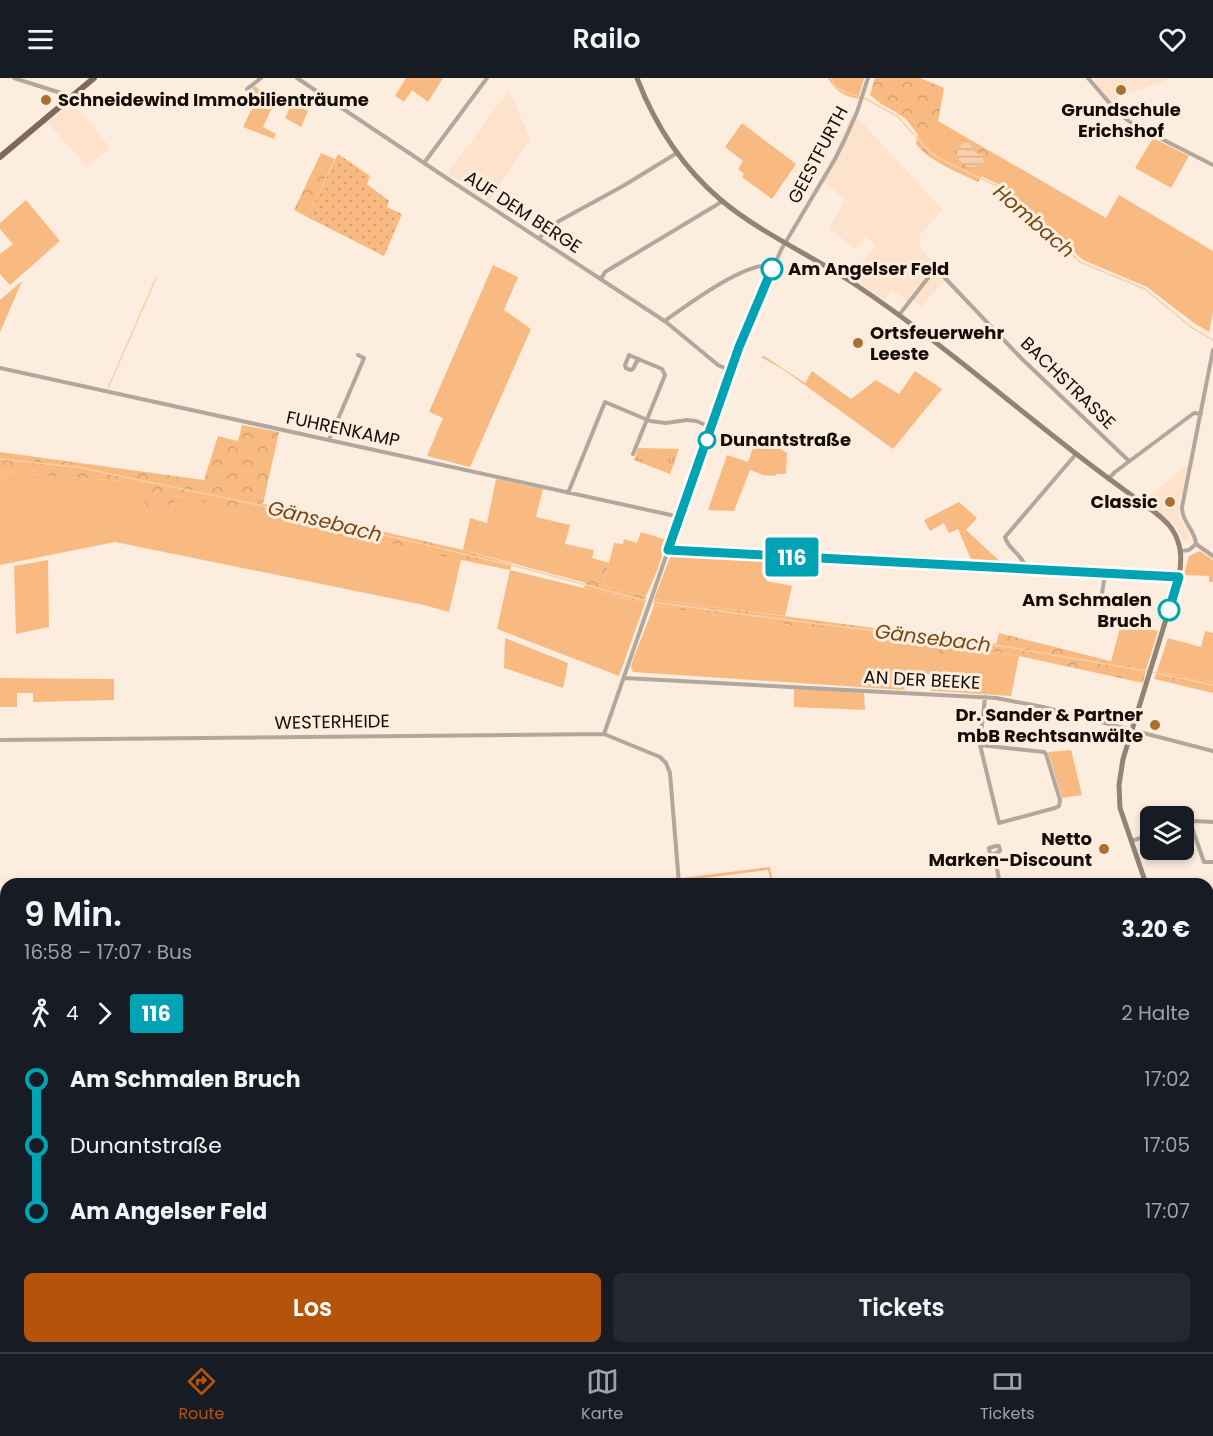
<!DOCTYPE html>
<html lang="de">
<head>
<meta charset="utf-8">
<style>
  body { margin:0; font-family:Poppins,sans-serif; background:#242831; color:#f1f3f6; height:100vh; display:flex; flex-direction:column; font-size:22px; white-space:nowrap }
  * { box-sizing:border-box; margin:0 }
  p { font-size:20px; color:#9ea1a6 }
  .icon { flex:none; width:33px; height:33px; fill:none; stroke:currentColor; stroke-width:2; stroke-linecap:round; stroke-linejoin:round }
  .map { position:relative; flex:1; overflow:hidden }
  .details { position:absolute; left:0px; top:800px; width:1214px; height:476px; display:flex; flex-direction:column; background:#171b24; border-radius:18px 18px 0 0; box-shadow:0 3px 9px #0003 }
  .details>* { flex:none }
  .badge { padding:0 12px; border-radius:4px; font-size:21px; line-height:39px }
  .fabs { position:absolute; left:1140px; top:728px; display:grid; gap:12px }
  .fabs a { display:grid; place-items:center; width:54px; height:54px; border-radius:9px; background:#171b24; box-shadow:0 3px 9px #0003; font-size:30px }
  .map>.badge { position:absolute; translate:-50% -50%; box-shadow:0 0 0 3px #fff }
  .legs { display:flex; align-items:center; gap:9px; height:66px; padding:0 24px; font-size:20px }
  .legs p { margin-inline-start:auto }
  .headline { display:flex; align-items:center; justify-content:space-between; height:102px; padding:0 24px }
  h1 { font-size:33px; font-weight:600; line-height:45px }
  .cta { display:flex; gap:12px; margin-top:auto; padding:12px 24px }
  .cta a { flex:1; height:69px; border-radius:9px; background:#b45309; color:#fff; font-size:24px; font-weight:600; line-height:69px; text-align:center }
  .cta a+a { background:#242831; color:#f1f3f6 }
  ul { padding:0 24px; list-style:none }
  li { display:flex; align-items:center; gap:21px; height:66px; font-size:22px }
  li i { display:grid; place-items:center; width:9px; height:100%; margin:0 8px; background:currentColor }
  li i::after { content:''; width:15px; height:15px; margin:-8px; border:4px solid; border-radius:50%; background:#171b24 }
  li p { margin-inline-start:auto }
  li:first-child i { background:linear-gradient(#0000 50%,currentColor 0) }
  li:last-child i { background:linear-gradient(currentColor 50%,#0000 0) }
  header { display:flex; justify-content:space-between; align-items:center; height:78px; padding:0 24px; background:#171b24; font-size:27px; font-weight:600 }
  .menu { display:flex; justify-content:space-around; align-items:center; height:84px; border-top:2px solid #363941; background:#171b24; font-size:16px; color:#9ea1a6 }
  .menu a { display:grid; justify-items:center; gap:3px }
  .menu .active { color:#b45309 }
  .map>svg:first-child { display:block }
  .built { fill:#fde3cc }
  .grass { fill:#f8ba80 }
  .forest { fill:url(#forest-crowns) }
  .cemetery { fill:url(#cemetery-stones) }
  .park { fill:url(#park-tufts) }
  .garden { fill:url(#garden-dots) }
  .water { fill:url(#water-rules) }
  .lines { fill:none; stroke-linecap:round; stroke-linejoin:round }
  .stream { stroke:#facfa7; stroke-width:1.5 }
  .minor { stroke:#b2a79d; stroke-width:4 }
  .tertiary { stroke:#b2a79d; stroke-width:4.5 }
  .secondary { stroke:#938375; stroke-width:5 }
  .primary { stroke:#7d6a59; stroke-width:6 }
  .line-1-casing { stroke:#fff; stroke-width:14 }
  .line-1 { stroke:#00a3b4; stroke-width:9 }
  .poi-dot { fill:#ab6f31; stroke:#fceddf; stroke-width:2 }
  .stop-1-dot { fill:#fff; stroke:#00a3b4; stroke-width:3 }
  .labels { text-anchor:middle; stroke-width:6; stroke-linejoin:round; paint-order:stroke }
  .poi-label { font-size:18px; font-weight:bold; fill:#160e06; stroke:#fceddf; text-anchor:end }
  .street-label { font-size:18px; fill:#160e06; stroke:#fceddf }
  .stop-label { font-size:18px; font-weight:bold; fill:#160e06; stroke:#fceddf; text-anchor:start }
  .water-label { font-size:20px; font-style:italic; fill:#764814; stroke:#fceddf }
</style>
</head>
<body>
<header><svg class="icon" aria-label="menu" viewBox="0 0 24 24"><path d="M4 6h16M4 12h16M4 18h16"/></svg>Railo<svg class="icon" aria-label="heart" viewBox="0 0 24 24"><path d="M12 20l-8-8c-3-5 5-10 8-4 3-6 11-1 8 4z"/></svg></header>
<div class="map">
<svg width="1213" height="1274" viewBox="0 0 1213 1274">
  <defs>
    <pattern id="forest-crowns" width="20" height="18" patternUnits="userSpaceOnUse" patternTransform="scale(1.5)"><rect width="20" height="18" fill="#f8ba80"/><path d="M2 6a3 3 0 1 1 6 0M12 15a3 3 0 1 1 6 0" fill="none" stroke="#d49f6d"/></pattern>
    <pattern id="cemetery-stones" width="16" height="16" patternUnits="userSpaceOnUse" patternTransform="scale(1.5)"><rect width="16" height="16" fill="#f8ba80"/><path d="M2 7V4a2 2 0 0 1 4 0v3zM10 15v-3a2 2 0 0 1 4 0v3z" fill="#d49f6d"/></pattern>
    <pattern id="park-tufts" width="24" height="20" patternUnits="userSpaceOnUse" patternTransform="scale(1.5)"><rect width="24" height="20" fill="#f8ba80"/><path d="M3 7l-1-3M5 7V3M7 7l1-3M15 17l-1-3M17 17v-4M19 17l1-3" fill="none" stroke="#d49f6d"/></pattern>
    <pattern id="garden-dots" width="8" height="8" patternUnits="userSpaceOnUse" patternTransform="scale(1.5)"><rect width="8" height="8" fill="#f8ba80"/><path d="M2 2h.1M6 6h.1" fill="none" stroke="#d49f6d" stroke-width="1.8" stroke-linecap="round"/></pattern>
    <pattern id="water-rules" width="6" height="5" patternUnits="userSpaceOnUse" patternTransform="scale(1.5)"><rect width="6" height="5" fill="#facfa7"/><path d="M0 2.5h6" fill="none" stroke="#d6b18e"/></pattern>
  </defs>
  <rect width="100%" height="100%" fill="#fceddf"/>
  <!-- built -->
  <path class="built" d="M1092,0H1172L1109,23Z
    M509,12L530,60L489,123L448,95Z
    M71,25L93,48L110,70L87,89L47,44Z
    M851,38L859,41L943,132L920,157L919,167L936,188L933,192L944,203L921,229L912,221L909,224L892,212L884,222L850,198L876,167L866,158L855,171L829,150L845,122L826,105L819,104L834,78Z
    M1188,386L1178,430L1180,440L1190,459L1188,463H1184L1176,449L1169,441L1144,422Z"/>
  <!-- grass -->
  <path class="grass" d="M406,0H443L428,24L412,12L404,24L395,18Z
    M828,0H864L858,21C842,17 837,14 828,0Z
    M255,8L274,25L263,49L276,56L274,61L243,49L258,18L252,10Z
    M292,25L308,33L301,49L285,40Z
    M938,43L1106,140L1119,117L1213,173V235L1209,254L1194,245L1147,209L1083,182L1002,108L981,98L993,75L951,80L925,65L923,63Z
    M742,45L796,86L772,121L742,99L744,96L738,91L743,83L725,69Z
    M1153,60L1189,78L1171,110L1135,90Z
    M26,122L60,163L10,207L0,196V176L13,166L0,151V145Z
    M493,187L518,199L504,232L531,251L470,389L427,378L443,340L429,334Z
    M22,203L1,252L0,255V222Z
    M764,278L805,305L812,293L851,321L876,302L899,316L915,293L942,311L893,371L784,292L761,279Z
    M758,356L787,375L786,396H777L775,398L763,397L750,392L734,433L708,432L727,377L748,384Z
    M2,394L148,405L141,442L156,431L164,437L174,418L262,435L461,482L449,534L424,527L115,464L0,487V405Z
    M496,401L543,411L536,439L570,447L565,466L594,472L586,505L463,472L470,440L487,445Z
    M959,424L977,440L966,452L1005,488L973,486L958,451L949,455L944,445L930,453L924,442Z
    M641,454L667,462L657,493L646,518L603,508L614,465L623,466L624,461L637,465Z
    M1200,473L1213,482V504H1209V498L1184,497L1189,478Z
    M671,477L770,481L766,503L792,508L785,538L654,521Z
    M48,482L49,549L16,556L14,488Z
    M510,492L645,525L619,598L497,551Z
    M654,528L941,568L933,596H919L910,599L904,612L633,594L631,589L632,584Z
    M1139,548L1158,553L1146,592L1111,584L1120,549L1137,552Z
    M1205,553L1213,555V604L1157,593L1168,560L1201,569Z
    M505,560L568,585L563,610L504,590Z
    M947,566L1019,578L1011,618L936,613Z
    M0,600L114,601V622L33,624V615H17V629H0Z
    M794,611L864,614L865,632L794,629Z
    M1071,672L1082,717L1062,720L1048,674Z
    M807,1269H905L906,1274H807Z"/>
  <!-- forest -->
  <path class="forest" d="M875,0H920L944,10L938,43L924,63L951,80L961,60L993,76L978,104C956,93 932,85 916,66L918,57L906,41L894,33L881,26L870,17Z
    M321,75L335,81L307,139L294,132Z
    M242,347L279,354L263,426L463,472L512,486L510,492C398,470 287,441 175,418L174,428L164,438L156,432L154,437L140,443L147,405L2,394L0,405V374L204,402L218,358L238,363Z
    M592,480L609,485L603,508L646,518L645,525L584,510Z
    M654,521L996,566L999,555L1146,592L1143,605L1019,578L948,566L936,613H931L933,596L940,568L654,528Z
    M1157,593L1213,604V615L1154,601Z
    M770,789L773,805H771L768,792L681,803L682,800Z"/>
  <!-- cemetery -->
  <path class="cemetery" d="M1208,1150H1213V1274H1210L1208,1245Z"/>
  <!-- park -->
  <path class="park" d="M638,370L679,371L670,396L634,382Z"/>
  <!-- garden -->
  <path class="garden" d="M338,76L370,98L367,106L389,123L387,129L402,136L384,178L307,139Z"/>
  <!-- water -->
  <path class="water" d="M966,64L970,65L974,73L982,77L984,84C982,85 977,89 975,89C967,91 956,82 957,74C958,71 961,67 963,65Z"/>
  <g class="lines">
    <!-- stream -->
    <path class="stream" d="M831,0L836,9L845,14L868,22L897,38L931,75L948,85L997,108L1021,129L1080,184L1145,211L1191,249L1213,262
      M108,310L156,200
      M0,381L77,389L254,426L523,490L646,523
      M652,524L795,543L1008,569L1146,593L1213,607"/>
    <!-- minor -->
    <path class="minor" d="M14,0L61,15L68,21
      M297,0L448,101L666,244L718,287L731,293
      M1088,0L1118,35L1134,47L1213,87
      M247,11L261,0
      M424,85L487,0
      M539,160L559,143L623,108L677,75
      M941,193L944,199L1021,280L1129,383
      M601,201L605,194L723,123
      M899,237L928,200
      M666,244V242C687,227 749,181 773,188
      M0,290L680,439
      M329,362L362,285L364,280L358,277
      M633,376L665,297L662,291L629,277L625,287L626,290L630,292L633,291L638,281
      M1108,401L1115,394L1194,335L1201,336
      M568,415L605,324L650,343L666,345L687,342L696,343L711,349
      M1196,466L1213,478
      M668,472L1179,499
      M1181,473L1189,472L1196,466C1195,451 1182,445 1182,429L1213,272
      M1026,491C1023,476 1008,472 1005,459L1076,376
      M1105,496L1101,522L1110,524
      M624,600L996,620L1043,629L1213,673
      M604,656L739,269L781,172L835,81L845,61L857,34L868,0
      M0,662L604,656L660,679L666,685L670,695L679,806
      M980,667L1044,674L1046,676L1060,722L1059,728L1055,730L999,745L980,667L985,619
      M1190,744L1204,784H1213
      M1184,746L1195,743L1213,744
      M1131,763L1150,757
      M994,776L1000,773L999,768H996L989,770L990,776H994L1000,806
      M1138,806L1145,803
      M1208,842H1213
      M1208,1090L1213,1091
      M709,1269L710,1274
      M1064,1269V1274"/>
    <!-- tertiary -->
    <path class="tertiary" d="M1208,937L1213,936
      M0,977L6,976"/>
    <!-- secondary -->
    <path class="secondary" d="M637,0C655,47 682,89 721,122C760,155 813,178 856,207C934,259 1005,321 1079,378C1097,392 1116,406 1134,419C1147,429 1163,438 1172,451C1182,467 1182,481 1179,499L1123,681L1119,707L1120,730L1146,806
      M1205,1269V1274"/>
    <!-- primary -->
    <path class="primary" d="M0,79L94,0"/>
  </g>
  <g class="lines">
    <defs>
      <path id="line-1" d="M772,191L739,269L668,472L1179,499L1169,532"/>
    </defs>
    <!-- line-1 casing -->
    <use href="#line-1" class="line-1-casing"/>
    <!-- line-1 -->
    <use href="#line-1" class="line-1"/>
  </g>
  <!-- markers -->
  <g class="poi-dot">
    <circle cx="1121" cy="12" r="6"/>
    <circle cx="46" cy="22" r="6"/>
    <circle cx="858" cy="265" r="6"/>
    <circle cx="1170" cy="424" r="6"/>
    <circle cx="1155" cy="647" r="6"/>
    <circle cx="1104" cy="771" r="6"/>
  </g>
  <g class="stop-1-dot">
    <circle cx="772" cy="191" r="10"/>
    <circle cx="707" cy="362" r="8"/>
    <circle cx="1169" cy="532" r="10"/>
  </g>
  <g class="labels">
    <!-- poi labels -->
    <g class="poi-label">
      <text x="58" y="28" text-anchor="start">Schneidewind Immobilienträume</text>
      <text x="1121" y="38" text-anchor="middle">Grundschule<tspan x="1121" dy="21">Erichshof</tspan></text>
      <text x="870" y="261" text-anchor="start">Ortsfeuerwehr<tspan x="870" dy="21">Leeste</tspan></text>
      <text x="1158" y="430">Classic</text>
      <text x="1143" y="643">Dr. Sander &amp; Partner<tspan x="1143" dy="21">mbB Rechtsanwälte</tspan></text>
      <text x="1092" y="767">Netto<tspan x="1092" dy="21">Marken-Discount</tspan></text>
    </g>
    <!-- street labels -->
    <g class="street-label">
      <text transform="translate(818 77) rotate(-62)" y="6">GEESTFURTH</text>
      <text transform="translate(523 134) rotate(33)" y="6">AUF DEM BERGE</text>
      <text transform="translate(1068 305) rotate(44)" y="6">BACHSTRASSE</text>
      <text transform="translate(343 351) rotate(12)" y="6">FUHRENKAMP</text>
      <text transform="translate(922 602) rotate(3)" y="6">AN DER BEEKE</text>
      <text transform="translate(332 644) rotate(-1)" y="6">WESTERHEIDE</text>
    </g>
    <!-- stop labels -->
    <g class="stop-label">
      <text x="788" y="197">Am Angelser Feld</text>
      <text x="720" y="368">Dunantstraße</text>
      <text x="1152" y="528" text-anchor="end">Am Schmalen<tspan x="1152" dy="21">Bruch</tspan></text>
    </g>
    <!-- water labels -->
    <g class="water-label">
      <text transform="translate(1034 143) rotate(41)" y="7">Hombach</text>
      <text transform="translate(325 443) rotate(14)" y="7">Gänsebach</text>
      <text transform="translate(933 560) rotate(7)" y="7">Gänsebach</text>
    </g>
  </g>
</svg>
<div class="fabs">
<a><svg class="icon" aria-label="layers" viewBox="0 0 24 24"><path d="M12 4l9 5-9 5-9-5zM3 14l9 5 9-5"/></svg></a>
</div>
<b class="badge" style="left:792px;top:479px;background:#00a3b4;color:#fff">116</b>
<section class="details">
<div class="headline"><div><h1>9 Min.</h1><p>16:58 – 17:07 · Bus</p></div><b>3.20 €</b></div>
<div class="legs"><svg class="icon" aria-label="walk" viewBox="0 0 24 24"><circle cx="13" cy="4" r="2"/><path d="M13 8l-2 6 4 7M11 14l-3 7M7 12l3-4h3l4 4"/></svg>4<svg class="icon" aria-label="forward" viewBox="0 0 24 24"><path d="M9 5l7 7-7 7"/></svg><b class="badge" style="background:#00a3b4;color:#fff">116</b><p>2 Halte</p></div>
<ul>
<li><i style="color:#00a3b4"></i><b>Am Schmalen Bruch</b><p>17:02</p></li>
<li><i style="color:#00a3b4"></i><span>Dunantstraße</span><p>17:05</p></li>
<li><i style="color:#00a3b4"></i><b>Am Angelser Feld</b><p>17:07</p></li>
</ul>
<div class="cta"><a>Los</a><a>Tickets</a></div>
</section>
</div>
<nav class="menu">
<a class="active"><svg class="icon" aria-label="directions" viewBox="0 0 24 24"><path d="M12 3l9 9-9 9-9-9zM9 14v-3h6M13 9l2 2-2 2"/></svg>Route</a>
<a><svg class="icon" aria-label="map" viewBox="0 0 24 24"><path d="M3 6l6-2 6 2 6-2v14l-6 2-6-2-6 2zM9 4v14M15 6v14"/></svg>Karte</a>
<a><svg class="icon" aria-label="tickets" viewBox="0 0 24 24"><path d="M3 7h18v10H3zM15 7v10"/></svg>Tickets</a>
</nav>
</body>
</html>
